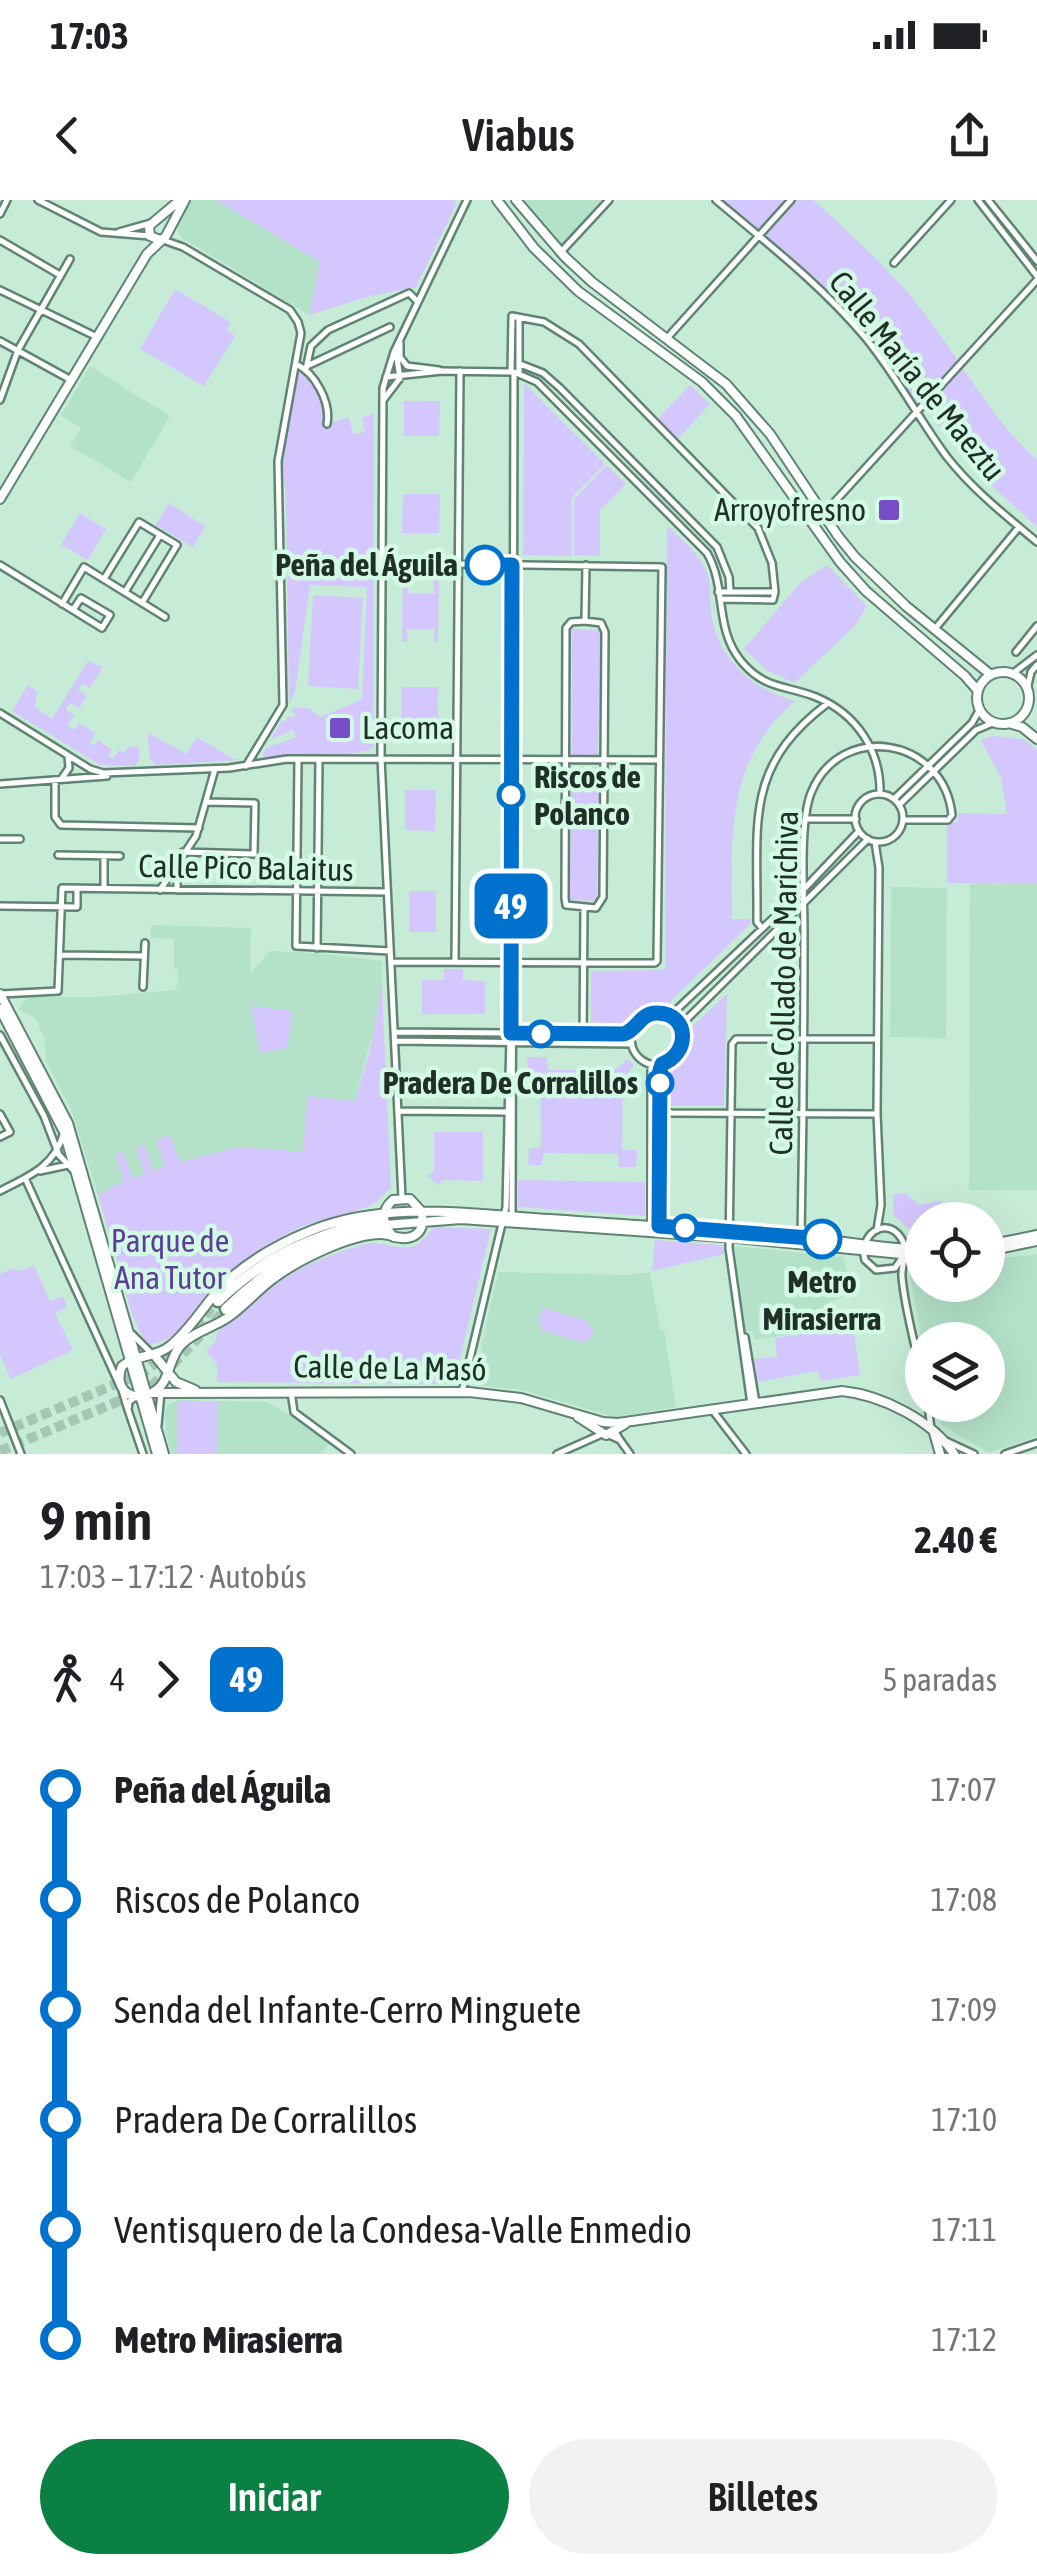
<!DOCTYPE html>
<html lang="es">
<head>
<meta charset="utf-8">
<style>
  body { margin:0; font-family:"Asap Condensed",sans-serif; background:#f2f2f2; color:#202124; height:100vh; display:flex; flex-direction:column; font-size:38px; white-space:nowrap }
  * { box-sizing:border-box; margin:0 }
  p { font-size:32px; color:#757577 }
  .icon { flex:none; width:55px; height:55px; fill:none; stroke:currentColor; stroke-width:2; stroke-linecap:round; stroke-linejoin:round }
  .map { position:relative; height:1254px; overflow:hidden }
  .side { display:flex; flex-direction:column; background:#fff; flex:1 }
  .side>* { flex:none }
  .badge { padding:0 20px; border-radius:15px; font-size:35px; line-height:65px }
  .fabs { position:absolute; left:905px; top:1002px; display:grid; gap:20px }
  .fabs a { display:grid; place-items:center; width:100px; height:100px; border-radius:50%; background:#fff; box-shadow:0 10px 40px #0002; font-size:50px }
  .map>.badge { position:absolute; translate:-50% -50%; box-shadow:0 0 0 5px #fff }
  .legs { display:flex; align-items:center; gap:15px; height:110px; padding:0 40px; font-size:32px }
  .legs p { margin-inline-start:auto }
  .overview { display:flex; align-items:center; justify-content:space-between; height:170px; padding:0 40px }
  h1 { font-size:55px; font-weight:600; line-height:75px }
  .cta { display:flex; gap:20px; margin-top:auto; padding:20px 40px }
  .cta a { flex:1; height:115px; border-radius:60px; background:#0b8043; color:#fff; font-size:40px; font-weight:600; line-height:115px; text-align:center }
  .cta a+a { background:#f2f2f2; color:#202124 }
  ul { padding:0 40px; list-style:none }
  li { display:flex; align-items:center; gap:35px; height:110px; font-size:38px }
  li i { display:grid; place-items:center; width:15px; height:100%; margin:0 12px; background:currentColor }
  li i::after { content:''; width:25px; height:25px; margin:-12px; border:8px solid; border-radius:50%; background:#fff }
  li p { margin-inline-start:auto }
  li:first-child i { background:linear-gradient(#0000 50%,currentColor 0) }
  li:last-child i { background:linear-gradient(currentColor 50%,#0000 0) }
  .status { display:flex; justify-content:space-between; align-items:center; height:70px; padding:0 50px; background:#fff; direction:ltr }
  .status svg { height:28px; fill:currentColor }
  header { display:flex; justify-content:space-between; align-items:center; height:130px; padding:0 40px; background:#fff; font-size:45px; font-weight:600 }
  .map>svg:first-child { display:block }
  .built { fill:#b4e2c9 }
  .green { fill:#d4c7fd }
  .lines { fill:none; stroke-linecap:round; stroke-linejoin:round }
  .highway-tunnel { stroke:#a5c6b4; stroke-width:10; stroke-dasharray:10 5; stroke-linecap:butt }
  .street-casing { stroke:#618472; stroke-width:10 }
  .secondary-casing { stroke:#618472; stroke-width:12 }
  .highway-casing { stroke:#618472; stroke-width:15 }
  .street { stroke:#fff; stroke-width:5 }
  .secondary { stroke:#fff; stroke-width:8 }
  .highway { stroke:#fff; stroke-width:10 }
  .line-1-casing { stroke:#fff; stroke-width:22 }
  .line-1 { stroke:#0072ce; stroke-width:15 }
  .poi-dot { fill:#774ec6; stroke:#d3fae5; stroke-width:4 }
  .stop-1-dot { fill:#fff; stroke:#0072ce; stroke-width:5 }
  .labels { text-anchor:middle; stroke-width:9; stroke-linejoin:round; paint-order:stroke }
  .street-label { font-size:32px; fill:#202f27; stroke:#d3fae5 }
  .poi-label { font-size:32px; fill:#202f27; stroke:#d3fae5; text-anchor:end }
  .stop-label { font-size:32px; font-weight:bold; fill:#202f27; stroke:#d3fae5; text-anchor:end }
  .park-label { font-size:32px; fill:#5c3e98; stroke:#d3fae5 }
</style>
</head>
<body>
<div class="status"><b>17:03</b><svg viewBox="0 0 49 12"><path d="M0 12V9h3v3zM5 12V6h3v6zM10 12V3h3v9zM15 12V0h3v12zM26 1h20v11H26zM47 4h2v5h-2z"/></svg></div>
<header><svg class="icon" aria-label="back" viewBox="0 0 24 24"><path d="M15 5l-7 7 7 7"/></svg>Viabus<svg class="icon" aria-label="share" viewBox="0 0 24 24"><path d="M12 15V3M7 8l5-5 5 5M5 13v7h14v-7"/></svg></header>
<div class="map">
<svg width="1037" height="1254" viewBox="0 0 1037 1254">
  <rect width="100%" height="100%" fill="#c6ecd7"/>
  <!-- built -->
  <path class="built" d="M191,0H216L320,62L309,115L182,38L178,33L177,24Z
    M517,0H609L560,53Z
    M90,166L170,216L131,282L70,246L81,228L61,215Z
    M970,684H1037V990H969Z
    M891,687L947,688L946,838L890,837Z
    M151,725L251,728L250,774L270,751L317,753L382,761V789H379L376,829L369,846L355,902L303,952L240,947L135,1021L102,1008L72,912L46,861L44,838L36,819L18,809L27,797H96L175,790L178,783V769H174V739L151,738Z
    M734,1046L843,1057L852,1094L828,1102L837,1127L754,1140L752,1131H746Z
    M1037,1054V1236L989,1253L940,1224L936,1205H988V1140H922L909,1072L916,1064H922V1085H988V1060Z
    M498,1072L626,1075L650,1072L660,1129L664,1130L676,1207L615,1217L522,1190L473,1185Z
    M178,1200L267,1202L294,1217L330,1243L321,1254H172L166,1235L165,1211L168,1205Z"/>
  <!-- green -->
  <path class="green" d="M216,0H454L456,5L416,87L370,96L309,115L320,62Z
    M716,0H813C851,34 889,68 921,109C960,159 989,216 1037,260V327L969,265L924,204L916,212L899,184L838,106Z
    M175,89L231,122L227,130L235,136L204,186L140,149Z
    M300,165L326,201L328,224L349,217L353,234L365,232L362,218L374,213L373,546L370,550L332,557L265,561L263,553L266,548L296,537L293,530L271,539L282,520L285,522L288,516L294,518L296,514L291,511L294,508H308L321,517L362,499L367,387L310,385L295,492L289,504L286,293L282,261Z
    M524,183L605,264L572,297V356L523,355Z
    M690,185L710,204L675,242L656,221Z
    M404,201H440L439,236H404Z
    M607,265L626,284L600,310V356L574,355V299Z
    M403,294H440L439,333H402Z
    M169,303L205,326L193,347L156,325Z
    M80,313L106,329L88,360L61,345Z
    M667,326C681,339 700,354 707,372C712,387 709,404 712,418C719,460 755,491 795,501C725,562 732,634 732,719H751V723L665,807L641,812L626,827H591V771L665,770Z
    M827,365L867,406L854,427L794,483L767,470L744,449L801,382Z
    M403,379H409L407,393L435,394L433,380H439L438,442H433L435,429H406L408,442H402Z
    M313,395L363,398L358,489L308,486Z
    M572,429L600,430L598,555H572Z
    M88,461L103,467L90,488L82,483L78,489L87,496L79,509L70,503L66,510L74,515L68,526L75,530L79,523L95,533L90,543L94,546L98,540L112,550L108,556L113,559L119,550L124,553L129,546L139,548V561L135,566L100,565L12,511L28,485L37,491L35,507L52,519Z
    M401,487H439L437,497L439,524L402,525Z
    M148,532L186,554L197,537L235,560L237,557L239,560L156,565L149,557Z
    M992,536L1023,539L1037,550V684L947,683V623L958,622V613L1007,614L1001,578L981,540Z
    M571,567H599L597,701L570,700Z
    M405,590H436L435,631L405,630Z
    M409,691H436V732H409Z
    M444,769H463V780L485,781V814H422V780H444Z
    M379,789H382L391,988C385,993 379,1000 373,1004C357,1013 319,1019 299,1028C271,1041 243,1061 220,1080C195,1101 185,1144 146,1144L133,1117L98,995L124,981L115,954L123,951L132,978L145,974L136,948L144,944L153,971L165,967L156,940L170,935L180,962L240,947L303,952L308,896L355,901C367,864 377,828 379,789Z
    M727,794L724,906H667V872L686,852L687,831Z
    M251,806L293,811L287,848L260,853Z
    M527,857H547L548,870H615L628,859L634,866L623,879L622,950H637L636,967H619L618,954L544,953L542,965H528L529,949L541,947L540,874L528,873Z
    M434,932H483V981L443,980L438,985L428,976L434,971Z
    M518,980L645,982V1016L518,1007Z
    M906,993L919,1005L941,1001L939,1020H922V1029H909L893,1015V994Z
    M434,1027L491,1029L454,1184L217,1182V1164L206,1151L216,1141L217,1132C241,1116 261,1094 285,1078C309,1062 338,1052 365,1044C383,1039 402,1054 418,1044C424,1040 429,1032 434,1027Z
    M655,1040L723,1045L724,1054L652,1071Z
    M34,1065L50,1101L63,1096L67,1107L55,1113L73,1150L11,1179L0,1155V1074L13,1068L20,1071Z
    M542,1110H551L587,1121L594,1133L584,1143L542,1130L538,1121Z
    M853,1126L860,1175L821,1181L818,1171L757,1182L754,1159L777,1157L775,1138Z
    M178,1201H217V1254H178Z"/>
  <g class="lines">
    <!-- highway-tunnel -->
    <path class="highway-tunnel" d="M0,1233L144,1172L170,1152L218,1101
      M0,1251L150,1188L226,1109"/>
    <defs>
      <path id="street" d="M38,0L101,32L150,36
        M716,0C767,43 820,84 864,136C895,173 918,218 947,257C973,290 1005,315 1037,342
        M978,0L1037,76
        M988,0L1037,61
        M0,14L7,0
        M119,32L151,23
        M0,40L60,75
        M163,40L183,47L290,110L298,122L301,133L278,261L283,505L246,566
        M560,53L609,0
        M894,63L951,0
        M0,90L97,137
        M668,137L791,0
        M0,141L71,180
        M400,143V157L407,166L439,170
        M296,164C315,173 331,202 327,224
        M520,164L543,173L560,188L717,347L729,377L730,392
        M307,166L390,127
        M306,169L311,146L328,130L409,93L418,102
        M511,172L512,116L544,122L579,144L758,328L772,363L775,392
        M519,173V118
        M386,177L442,171L514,172L537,182L707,353C727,387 714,428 741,461C765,490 786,485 816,497C857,514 881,551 880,594
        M384,199L400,178L396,152
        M0,200L18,150L70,59
        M822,312L829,308L1037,80
        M383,363L662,367L657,761L655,763L391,762
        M0,365C34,386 68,407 102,428L110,415L81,398L73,410
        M104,379L139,322L177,345L142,403
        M125,392L160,335
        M718,392H775
        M720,399L773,400L775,392
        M62,404L84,367L165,417
        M585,421L601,423L605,432L603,697L596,708L566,705L565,698L566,428L571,422Z
        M585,421L586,365
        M934,430L1019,327
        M1016,452L1037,426
        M1012,474L1037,455
        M1027,490L1031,472L1037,465
        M0,513L90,569L103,573L229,568L287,559L659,560
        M298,559L296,746L390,751
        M62,578L69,568L68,556
        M55,580V617L61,625L199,628
        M0,584L107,576
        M855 618a24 24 0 1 1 48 0a24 24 0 1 1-48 0Z
        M894,599L972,523L980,509
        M899,605L976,530L995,522
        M806,619H856
        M0,639H20
        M875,642L879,668L877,914L881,1005L877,1030
        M183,652L254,654L255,603L207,602
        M58,655L120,656
        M104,689V657
        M160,690L196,636L215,569
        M177,690V664
        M0,706L77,707V688
        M762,728L757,722V708C757,618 747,564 828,503
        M317,748L319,559
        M60,755L144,756
        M455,762L460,171
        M143,787L145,743
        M1,794L58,791L62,688L387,692
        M631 839a26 26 0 1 1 52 0a26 26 0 1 1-52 0Z
        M670,816L805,688L859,631
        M680,826L868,639
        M394,832L624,834L633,831
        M0,835L44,916L59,955L75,972
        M395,841L632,844
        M583,842L584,708
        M651,864V1026
        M652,910L672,913L877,914
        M398,911L507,912
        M0,914L10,932L0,937
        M40,971L68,965
        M25,978L119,1184
        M0,991C27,977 54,967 63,935
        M402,998L381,558L383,188L394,152L467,0
        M512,1015L514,172
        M659,1025L662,864
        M801,1037C803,934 804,832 804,730C804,695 799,624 811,593C840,520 944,537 952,615L948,620H903
        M904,1055L895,1068L876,1070L865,1060C858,1035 886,1015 901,1038C909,1050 901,1065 902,1077C905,1111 916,1146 922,1180
        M132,1134L152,1154
        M745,1137L756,1203
        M121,1187L128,1210L129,1202L136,1196
        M291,1192L294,1212L351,1254
        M462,1192L506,1007L510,836
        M0,1200L21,1254
        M751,1204L729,1048L732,844L736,839H877
        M928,1205L931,1229
        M128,1210L143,1254
        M713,1211L746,1254
        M158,1225L161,1192
        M609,1235L620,1240L614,1230
        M620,1240L630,1254
        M946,1241L974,1254
        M557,1254L602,1234
        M1005,1254L1037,1243"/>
      <path id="secondary" d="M497,0L534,48L578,91L702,182L736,216L840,362L866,391L965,476L978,491
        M516,0L565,57L592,82L726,184L770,234L838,336L855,357L906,406L991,475
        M160,40L150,36L149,26L180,0
        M0,299L147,54L166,36L185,0
        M977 498a26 26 0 1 1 52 0a26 26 0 1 1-52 0Z
        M1009,523L1022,527L1037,539
        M0,794L68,923L164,1254
        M0,809L64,932L157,1254
        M385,1025L461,1019L737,1038L922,1056
        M394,1037C382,1026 380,1011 393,1000L410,999L422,1012C423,1023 423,1033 411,1037C400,1041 391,1034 381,1034C350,1034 298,1060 274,1078C257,1090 244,1107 227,1118C212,1128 193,1132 181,1145C168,1159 170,1182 155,1191C134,1205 112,1190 122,1166C137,1154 155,1158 170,1146C190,1130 203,1107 220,1088C244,1064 278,1044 310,1031C385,1000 471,1014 550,1019C634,1025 718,1030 801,1037C842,1041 882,1048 922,1050
        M988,1045L1037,1035
        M988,1051L1037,1041
        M155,1156L176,1182L195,1190
        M152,1193L469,1192L521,1198L603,1222L618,1223L842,1191C881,1195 932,1220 954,1254
        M578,1217L606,1235L625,1224
        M934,1233L940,1254"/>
      <path id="highway" d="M218,1101C274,1048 315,1039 384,1015
        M226,1109C271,1066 321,1035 385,1025"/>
    </defs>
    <!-- street casing -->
    <use href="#street" class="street-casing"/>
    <!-- secondary casing -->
    <use href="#secondary" class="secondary-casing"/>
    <!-- highway casing -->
    <use href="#highway" class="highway-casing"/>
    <!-- street -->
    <use href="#street" class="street"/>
    <!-- secondary -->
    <use href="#secondary" class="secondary"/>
    <!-- highway -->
    <use href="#highway" class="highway"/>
  </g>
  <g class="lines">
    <defs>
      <path id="line-1" d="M485,365H512L511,833L624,834C638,829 641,812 658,813C690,814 690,854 662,864L660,870L659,1026L822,1039"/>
    </defs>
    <!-- line-1 casing -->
    <use href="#line-1" class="line-1-casing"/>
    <!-- line-1 -->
    <use href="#line-1" class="line-1"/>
  </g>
  <!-- markers -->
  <g class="poi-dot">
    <rect x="877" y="298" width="24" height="24" rx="5"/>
    <rect x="328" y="516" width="24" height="24" rx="5"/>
  </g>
  <g class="stop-1-dot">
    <circle cx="485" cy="365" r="18"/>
    <circle cx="511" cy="595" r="12"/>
    <circle cx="541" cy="834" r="12"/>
    <circle cx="660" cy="883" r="12"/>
    <circle cx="685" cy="1028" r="12"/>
    <circle cx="822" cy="1039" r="18"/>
  </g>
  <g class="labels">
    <!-- street labels -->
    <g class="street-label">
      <text transform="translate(917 176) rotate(51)" y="11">Calle María de Maeztu</text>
      <text transform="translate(246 668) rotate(1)" y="11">Calle Pico Balaitus</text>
      <text transform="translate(784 783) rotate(-89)" y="11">Calle de Collado de Marichiva</text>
      <text transform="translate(390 1168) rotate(1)" y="11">Calle de La Masó</text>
    </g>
    <!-- poi labels -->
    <g class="poi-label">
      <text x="866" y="321">Arroyofresno</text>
      <text x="362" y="539" text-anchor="start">Lacoma</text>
    </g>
    <!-- stop labels -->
    <g class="stop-label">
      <text x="458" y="376">Peña del Águila</text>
      <text x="534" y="588" text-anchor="start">Riscos de<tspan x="534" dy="37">Polanco</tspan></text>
      <text x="638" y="894">Pradera De Corralillos</text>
      <text x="822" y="1093" text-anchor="middle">Metro<tspan x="822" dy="37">Mirasierra</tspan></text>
    </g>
    <!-- park labels -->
    <g class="park-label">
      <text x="170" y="1052">Parque de<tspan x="170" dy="37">Ana Tutor</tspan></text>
    </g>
  </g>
</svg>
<div class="fabs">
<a><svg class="icon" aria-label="locate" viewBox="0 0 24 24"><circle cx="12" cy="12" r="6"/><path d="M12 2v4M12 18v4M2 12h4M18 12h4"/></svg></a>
<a><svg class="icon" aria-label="layers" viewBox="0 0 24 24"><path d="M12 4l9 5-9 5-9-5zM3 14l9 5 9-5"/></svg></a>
</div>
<b class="badge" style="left:511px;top:706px;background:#0072ce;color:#fff">49</b>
</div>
<section class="side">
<div class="overview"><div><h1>9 min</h1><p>17:03 – 17:12 · Autobús</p></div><b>2.40 €</b></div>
<div class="legs"><svg class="icon" aria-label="walk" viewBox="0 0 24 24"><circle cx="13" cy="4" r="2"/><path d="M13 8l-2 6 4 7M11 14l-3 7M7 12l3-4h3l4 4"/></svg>4<svg class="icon" aria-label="forward" viewBox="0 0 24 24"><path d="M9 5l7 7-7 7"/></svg><b class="badge" style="background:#0072ce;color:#fff">49</b><p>5 paradas</p></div>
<ul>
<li><i style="color:#0072ce"></i><b>Peña del Águila</b><p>17:07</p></li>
<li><i style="color:#0072ce"></i><span>Riscos de Polanco</span><p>17:08</p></li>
<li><i style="color:#0072ce"></i><span>Senda del Infante-Cerro Minguete</span><p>17:09</p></li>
<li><i style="color:#0072ce"></i><span>Pradera De Corralillos</span><p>17:10</p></li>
<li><i style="color:#0072ce"></i><span>Ventisquero de la Condesa-Valle Enmedio</span><p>17:11</p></li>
<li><i style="color:#0072ce"></i><b>Metro Mirasierra</b><p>17:12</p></li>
</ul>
<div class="cta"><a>Iniciar</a><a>Billetes</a></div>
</section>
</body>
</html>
